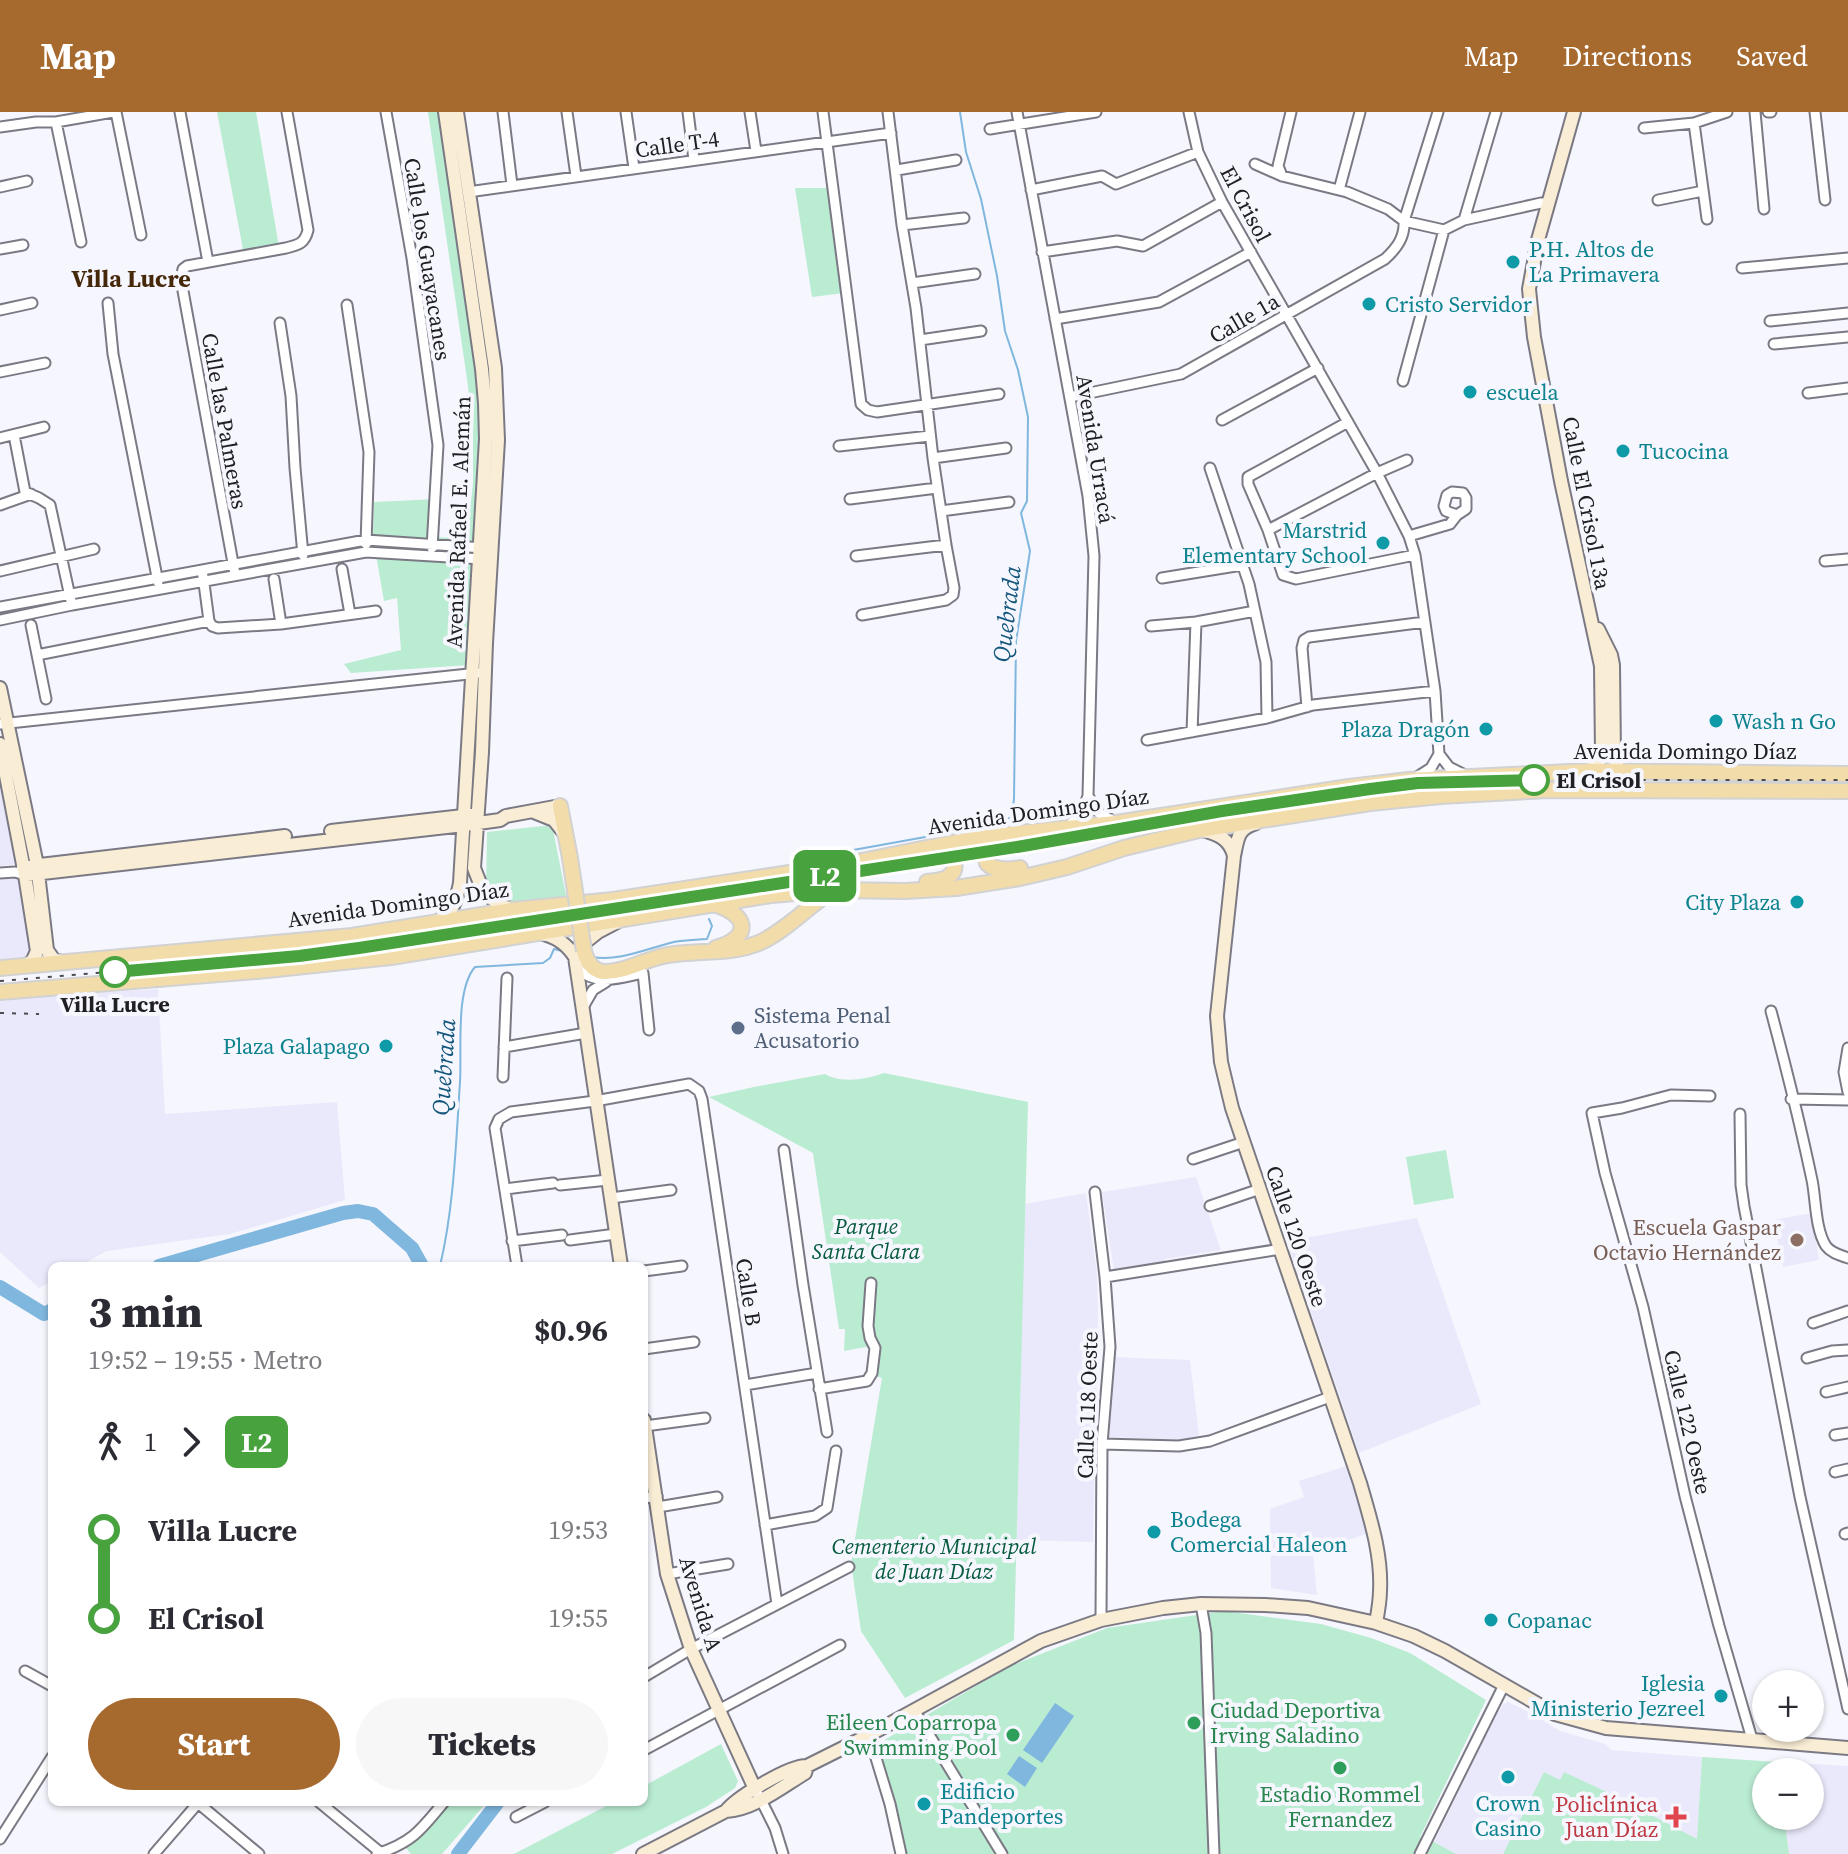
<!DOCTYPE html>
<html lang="en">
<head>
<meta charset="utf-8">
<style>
  body { margin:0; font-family:"Source Serif 4",serif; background:#f7f7f7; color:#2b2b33; height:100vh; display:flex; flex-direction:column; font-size:30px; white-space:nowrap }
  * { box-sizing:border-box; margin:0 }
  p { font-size:26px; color:#7c7c81 }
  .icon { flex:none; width:44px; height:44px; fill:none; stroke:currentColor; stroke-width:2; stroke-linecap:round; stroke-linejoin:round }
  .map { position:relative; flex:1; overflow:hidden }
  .side { position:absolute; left:48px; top:1150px; width:600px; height:544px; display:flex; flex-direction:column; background:#fff; border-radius:12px; box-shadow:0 2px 6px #0004 }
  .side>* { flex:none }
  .badge { padding:0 16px; border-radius:12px; font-size:28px; line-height:52px }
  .buttons { position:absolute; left:1752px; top:1558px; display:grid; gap:16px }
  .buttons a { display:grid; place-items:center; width:72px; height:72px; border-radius:50%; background:#fff; box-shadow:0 2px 6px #0004; font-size:40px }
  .map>.badge { position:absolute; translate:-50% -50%; box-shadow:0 0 0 4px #fff }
  .legs { display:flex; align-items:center; gap:12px; height:88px; padding:0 40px; font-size:26px }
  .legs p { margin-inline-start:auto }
  .head { display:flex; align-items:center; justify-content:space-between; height:136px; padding:0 40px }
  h1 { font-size:44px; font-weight:800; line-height:60px }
  .action { display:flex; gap:16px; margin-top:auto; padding:16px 40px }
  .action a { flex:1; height:92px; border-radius:48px; background:#a6692e; color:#fff; font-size:32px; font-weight:800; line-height:92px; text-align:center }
  .action a+a { background:#f7f7f7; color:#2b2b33 }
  ul { padding:0 40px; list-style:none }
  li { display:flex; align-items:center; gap:28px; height:88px; font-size:30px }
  li i { display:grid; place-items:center; width:12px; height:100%; margin:0 10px; background:currentColor }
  li i::after { content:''; width:20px; height:20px; margin:-10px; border:6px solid; border-radius:50%; background:#fff }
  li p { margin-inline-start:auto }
  li:first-child i { background:linear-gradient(#0000 50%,currentColor 0) }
  li:last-child i { background:linear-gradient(currentColor 50%,#0000 0) }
  header { display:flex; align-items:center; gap:48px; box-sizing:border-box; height:112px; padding:0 40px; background:#a6692e; color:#fff }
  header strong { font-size:38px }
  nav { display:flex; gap:44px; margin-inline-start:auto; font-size:28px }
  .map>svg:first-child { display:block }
  .built { fill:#eae9fb }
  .green { fill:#baecd2 }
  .water { fill:#80b7de }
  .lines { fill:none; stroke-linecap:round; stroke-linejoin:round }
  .stream { stroke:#80b7de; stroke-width:2 }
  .river { stroke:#80b7de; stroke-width:14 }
  .street-casing { stroke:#7b7a84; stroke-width:13 }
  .secondary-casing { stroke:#7b7a84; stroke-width:16 }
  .primary-casing { stroke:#d2d2d3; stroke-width:18 }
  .street { stroke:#fff; stroke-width:9 }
  .secondary { stroke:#f9edd5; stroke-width:12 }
  .primary { stroke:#f2dcaa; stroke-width:14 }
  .rail { stroke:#4b4b50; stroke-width:2; stroke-dasharray:4 8; stroke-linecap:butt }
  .primary-bridge-casing { stroke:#d2d2d3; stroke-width:18; stroke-linecap:butt }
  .primary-bridge { stroke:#f2dcaa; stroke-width:14 }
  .line-1-casing { stroke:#fff; stroke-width:18 }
  .line-1 { stroke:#48a23e; stroke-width:12 }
  .culture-dot { fill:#0f9aa8; stroke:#f6f6fe; stroke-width:3 }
  .stop-1-dot { fill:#fff; stroke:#48a23e; stroke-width:4 }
  .service-dot { fill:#5c6f8a; stroke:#f6f6fe; stroke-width:3 }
  .education-dot { fill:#8d6e63; stroke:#f6f6fe; stroke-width:3 }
  .leisure-dot { fill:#2e9e5b; stroke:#f6f6fe; stroke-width:3 }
  .health-dot { fill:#e0444e; stroke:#f6f6fe; stroke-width:3 }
  .labels { text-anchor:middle; stroke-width:8; stroke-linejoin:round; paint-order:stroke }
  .street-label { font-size:22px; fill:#202024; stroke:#f6f6fe }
  .culture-label { font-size:22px; fill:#0d838f; stroke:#f6f6fe; text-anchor:start }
  .stop-label { font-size:22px; font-weight:bold; fill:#202024; stroke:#f6f6fe; text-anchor:start }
  .service-label { font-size:22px; fill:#4e5e75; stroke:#f6f6fe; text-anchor:start }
  .park-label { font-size:22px; font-style:italic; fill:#065b3e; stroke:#f6f6fe }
  .education-label { font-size:22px; fill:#785e54; stroke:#f6f6fe; text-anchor:end }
  .leisure-label { font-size:22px; fill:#27864d; stroke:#f6f6fe; text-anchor:start }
  .health-label { font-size:22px; fill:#be3a42; stroke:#f6f6fe; text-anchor:end }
  .neighbourhood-label { font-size:24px; font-weight:bold; fill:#45270a; stroke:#f6f6fe }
  .water-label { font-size:24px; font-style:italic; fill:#16587d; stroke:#f6f6fe }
</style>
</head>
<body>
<header>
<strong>Map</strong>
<nav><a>Map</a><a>Directions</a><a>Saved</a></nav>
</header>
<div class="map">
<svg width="1848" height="1742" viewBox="0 0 1848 1742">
  <rect width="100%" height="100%" fill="#f6f6fe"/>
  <!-- built -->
  <path class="built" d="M0,655L18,749L12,753L0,754Z
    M15,766L25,775L31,839L23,845L0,847V767Z
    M158,877L165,1002L337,990L345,1088L230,1122L107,1139L79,1154H52V1169L39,1176L0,1140V890L4,887Z
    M1196,1065L1221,1138L1165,1147V1152L1114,1159L1102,1080Z
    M1086,1081L1097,1162L1098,1203L1093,1430L1016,1428L1024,1092Z
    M1812,1101L1819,1148L1783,1155L1773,1108Z
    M1417,1106L1481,1292L1359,1341L1287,1129Z
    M1111,1245L1190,1248L1199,1323L1181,1328L1109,1325Z
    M1346,1354L1362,1398L1366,1422L1313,1440L1317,1483L1271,1476L1270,1397L1304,1385L1299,1369Z
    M1508,1590L1531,1601L1560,1619L1605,1632L1611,1638L1702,1645L1697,1728L1611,1682L1564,1661L1560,1669L1544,1660L1503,1742H1456L1434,1730L1497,1602L1504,1592Z
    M1777,1650L1848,1654V1742H1789L1784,1704H1810V1660H1778Z"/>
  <!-- green -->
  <path class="green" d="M217,0H256L280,141L245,148Z
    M428,0H439L482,296L469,553L351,561L344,552L401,538L397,486L384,489L373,426L374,390L438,387L436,425L467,427L473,371V327L468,274Z
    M795,76H828L844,181L812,185Z
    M552,713L568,793L521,795L486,776L487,720Z
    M884,961L1028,990L1014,1528L905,1586L861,1519L851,1451L882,1266L870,1262L871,1234L844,1239L845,1217H839L813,1041L709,985L754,975L825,962C842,972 867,967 884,961Z
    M1446,1038L1454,1086L1414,1093L1406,1045Z
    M1224,1499L1321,1512L1371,1526L1410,1541L1486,1588L1420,1725L1434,1730L1456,1742H905L874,1634L1010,1554L1107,1516Z
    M721,1632L738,1669L735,1676L706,1695L612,1742H514L614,1690H644V1674Z
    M1702,1645L1777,1650L1778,1660H1766V1704H1784L1789,1742H1503L1544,1660L1560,1668L1564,1660L1611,1682L1697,1727Z
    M450,1690H487L442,1742H411L406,1736L418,1726Z"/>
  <!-- water -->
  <path class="water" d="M1055,1591L1074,1604L1042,1651L1023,1638Z
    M1019,1644L1037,1656L1025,1675L1007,1662Z"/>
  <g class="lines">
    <!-- stream -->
    <path class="stream" d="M784,755L831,742L1003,711L1012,704L1014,687L1016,529L1030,439L1021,401L1027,389L1028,305L1018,258L1005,219L997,164L981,87L966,40L960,0
      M592,845C619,850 648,836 674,830C685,828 696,828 707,827L712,814L709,807
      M440,1154C454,1095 456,1030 460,970C462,939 455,878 475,855L543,851L550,846L554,837L562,839"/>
    <!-- river -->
    <path class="river" d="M159,1154L343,1101L358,1099L373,1102L412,1136L422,1154
      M0,1175L44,1202L52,1198
      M458,1742L498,1690"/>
    <defs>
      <path id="street" d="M116,0L141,123
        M180,0L208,150
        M386,0L412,146L438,333L432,436
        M503,0L512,73
        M567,0L576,64
        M626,0L634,56
        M688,0L694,48
        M750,0L756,39
        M823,0L861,292L868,298L877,300L999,282
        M1017,0L1088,384L1094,444L1088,684L1081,702L1068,715
        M1189,0L1198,40L1222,90L1377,361L1409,424L1415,443L1435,579L1439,642L1449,655L1465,663
        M1755,0L1764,97
        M1768,0H1771
        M1815,0L1825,88
        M56,10L81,130
        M1694,11L1707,107
        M0,15L36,10H56L113,0
        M1644,16L1694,11L1727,0
        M990,17L1096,0
        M1255,52L1282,64L1347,80L1388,97L1404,109L1444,118L1464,108L1541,91H1549
        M897,58L956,48
        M1282,64L1278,54L1291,0
        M0,75L27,69
        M1031,78L1102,64L1116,72L1198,40
        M1339,78L1360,0
        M468,80L891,21
        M1658,88L1703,79
        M1464,108L1496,0
        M902,113L964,106
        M0,137L23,133
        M1042,140L1117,129L1143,134L1222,90
        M1742,156L1848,146
        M912,171L975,162
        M108,191L113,242L158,470
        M347,193L369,340L366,432
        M0,198L32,191
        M1055,207L1159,190L1251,140
        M1770,209L1848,201
        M280,211L291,284L295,356L303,443
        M920,228L981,219
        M1774,232L1848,225
        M0,260L45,251
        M1403,269L1444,118
        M1808,281L1848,276
        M1070,285L1181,262L1385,147C1397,136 1405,125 1404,109L1438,0
        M1222,308L1318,256
        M1348,310L1248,365V372L1268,418L1283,463L1296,467L1415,443
        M14,323L25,380L39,386L50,393L71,489
        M0,326L44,315
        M839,334L930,324
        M933,346L1006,336
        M1210,356L1249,472L1266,550L1267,606
        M850,387L937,376
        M0,393L31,382
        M941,399L1009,390
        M1268,418L1377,361L1407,348
        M1409,424L1450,412L1457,403L1466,397V386L1463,381L1452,380L1447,383L1444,394L1446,399L1457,403
        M856,444L946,433
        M1825,449L1848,447
        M342,457L350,502
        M0,459L94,437
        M235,462L181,168L183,157L187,154L286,136C299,133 305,131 308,118L287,0
        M203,464L209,509L212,514L218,516L281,512L376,499
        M1162,466L1242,453
        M274,467L281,512
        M0,495L366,428L484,436
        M862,503L946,488L953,483L954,476L946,433L933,346L916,196L902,113L888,0
        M0,508L72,493L366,440L482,447
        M31,513L46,587
        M1151,514L1196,510L1255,499
        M37,543L209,509
        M1307,595L1302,536L1304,528L1309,525L1425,510
        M0,612L478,561
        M1192,620L1196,510
        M1147,628L1267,606L1313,593L1435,579
        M1417,665L1431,656L1439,642
        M1088,684L1099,701L1113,709
        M0,761L15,760L25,763
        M577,856C596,875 619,866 643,861L649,918
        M582,897L593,878L606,870
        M1771,899C1786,955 1800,1011 1812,1068C1816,1087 1815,1117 1826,1134C1831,1141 1840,1143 1848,1146
        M504,935L586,921
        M1848,936L1844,960L1848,980
        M503,965L507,866
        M1710,984L1671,983L1622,996L1592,1001L1605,1061L1643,1195L1685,1384L1719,1514L1752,1627
        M1791,987L1848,988
        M1740,1002L1741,1073L1744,1094L1800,1385L1848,1597
        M784,1038L803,1173L827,1320
        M1193,1047L1244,1030
        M560,1073L608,1068
        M505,1077L553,1071
        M1095,1080L1105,1165L1110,1235L1102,1332L1101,1508
        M611,1086L671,1078
        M1210,1094L1260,1077
        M570,1128L616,1122
        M512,1129L562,1123
        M517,1154L495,1016L499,1007L511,1000L595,989L689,972L699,979L702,987L777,1492
        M644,1159L682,1154
        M1105,1165L1281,1137
        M1813,1211L1848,1199
        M644,1237L694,1230
        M1807,1246L1832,1239L1848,1238
        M745,1273L817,1261
        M819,1277L867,1269L872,1261L875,1236L870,1226L868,1214L871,1171
        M1826,1280L1848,1275
        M645,1314L705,1306
        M1835,1323L1848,1321
        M1102,1332L1179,1334L1210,1329L1330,1285
        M1835,1360L1848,1357
        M644,1386L657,1384
        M658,1395L717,1385
        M765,1413L815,1404L827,1396L836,1339
        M1845,1422L1848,1421
        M667,1462L728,1452
        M1201,1492L1206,1521L1214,1742
        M25,1559L52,1574
        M644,1565L691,1537L849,1455
        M914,1598L1002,1742
        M869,1623L890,1692L901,1742
        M644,1638L840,1533
        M758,1682L775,1716L783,1742
        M319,1690L381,1741
        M198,1691L259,1742
        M516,1705L545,1690
        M0,1727L52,1645
        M154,1742L199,1690
        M377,1742C413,1730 421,1718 444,1690
        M1420,1742L1504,1573"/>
      <path id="secondary" d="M457,0L495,256L498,328L486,531L482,640L474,756L483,779L497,791L512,798
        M1574,0L1538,128L1529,177L1534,225L1561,369L1601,554L1602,641L1599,649L1589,659
        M1598,517L1611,543L1613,553L1614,644L1619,659
        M0,576L37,753L47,838L54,848L62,850
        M0,632L25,763L37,839L32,850L26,853
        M534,700L554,708L565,722
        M1256,711C1237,717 1238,726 1234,744L1217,904L1221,950L1232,996L1360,1371C1370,1406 1382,1442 1380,1479C1380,1489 1378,1500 1376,1511
        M1202,718C1218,722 1230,727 1234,744
        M331,719L472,703
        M23,755L285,724
        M25,763L464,713L500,708L506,704L560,694
        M438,809C453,802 457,786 460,771L486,327L485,291L482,257L445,0
        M540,821C556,825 566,831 575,845L621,1154
        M579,835L598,820L617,810
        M644,1308L667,1462L691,1537L755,1677
        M726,1699C753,1698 782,1675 805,1661L807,1654
        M643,1742L726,1699C737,1685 790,1653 807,1654L869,1623L1041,1529L1101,1508L1163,1496L1201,1492L1265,1493L1308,1496L1376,1511L1414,1524L1445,1539L1555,1602L1606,1616L1848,1636"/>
      <path id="primary" d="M560,694L570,746
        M1013,729L993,734C972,758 1004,759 1020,756
        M925,743C932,742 940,741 946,744C957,748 957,759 948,765C942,769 934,769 927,770
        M713,792C747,801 754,825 716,836
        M584,839C587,849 591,858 603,860C623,861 644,848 663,844C696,837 729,844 761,830C786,818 808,795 831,779
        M0,856L352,824L512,798L613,788L842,753L981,725L1116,711L1349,675L1409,668L1589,659L1848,662
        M0,880L257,859L391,845L771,783L831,778L905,779L956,776L1020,766L1067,755L1124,736L1199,718L1370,691L1441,684L1548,678L1848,679"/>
    </defs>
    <!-- street casing -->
    <use href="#street" class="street-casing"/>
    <!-- secondary casing -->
    <use href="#secondary" class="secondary-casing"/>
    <!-- primary casing -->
    <use href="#primary" class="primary-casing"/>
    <!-- street -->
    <use href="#street" class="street"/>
    <!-- secondary -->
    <use href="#secondary" class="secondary"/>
    <!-- primary -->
    <use href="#primary" class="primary"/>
    <!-- rail -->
    <path class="rail" d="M0,869L239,849L359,836L1023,734L1222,699L1418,671L1534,668H1848
      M0,901L39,902"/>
    <defs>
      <path id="primary-bridge" d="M570,746L584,839"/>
    </defs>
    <!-- primary-bridge casing -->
    <use href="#primary-bridge" class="primary-bridge-casing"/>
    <!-- primary-bridge -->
    <use href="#primary-bridge" class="primary-bridge"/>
  </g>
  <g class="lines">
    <defs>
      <path id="line-1" d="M115,860L299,844L359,836L1023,734L1222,699L1370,677L1418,671L1534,668"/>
    </defs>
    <!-- line-1 casing -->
    <use href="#line-1" class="line-1-casing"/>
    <!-- line-1 -->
    <use href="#line-1" class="line-1"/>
  </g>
  <!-- markers -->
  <g class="culture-dot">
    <circle cx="1513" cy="150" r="8"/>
    <circle cx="1369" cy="192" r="8"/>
    <circle cx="1470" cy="280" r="8"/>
    <circle cx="1623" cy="339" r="8"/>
    <circle cx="1383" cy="431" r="8"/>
    <circle cx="1716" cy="609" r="8"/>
    <circle cx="1486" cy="617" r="8"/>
    <circle cx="1797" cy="790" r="8"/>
    <circle cx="386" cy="934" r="8"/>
    <circle cx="1154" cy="1420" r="8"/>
    <circle cx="1491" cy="1508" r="8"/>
    <circle cx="1721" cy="1584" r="8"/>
    <circle cx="1508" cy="1665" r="8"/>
    <circle cx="924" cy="1692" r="8"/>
  </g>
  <g class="stop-1-dot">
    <circle cx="1534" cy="668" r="14"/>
    <circle cx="115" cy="860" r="14"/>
  </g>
  <circle class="service-dot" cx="738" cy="916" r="8"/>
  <circle class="education-dot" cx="1797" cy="1128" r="8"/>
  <g class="leisure-dot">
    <circle cx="1194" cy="1611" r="8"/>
    <circle cx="1013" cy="1623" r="8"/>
    <circle cx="1340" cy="1656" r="8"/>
  </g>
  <path class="health-dot" d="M1672 1693h8v8h8v8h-8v8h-8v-8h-8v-8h8z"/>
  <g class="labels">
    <!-- street labels -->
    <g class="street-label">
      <text transform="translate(677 32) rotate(-8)" y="8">Calle T-4</text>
      <text transform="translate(1246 92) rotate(62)" y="8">El Crisol</text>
      <text transform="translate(428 147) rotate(81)" y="8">Calle los Guayacanes</text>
      <text transform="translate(1244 206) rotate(-30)" y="8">Calle 1a</text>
      <text transform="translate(225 309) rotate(80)" y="8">Calle las Palmeras</text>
      <text transform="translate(1096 337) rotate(81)" y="8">Avenida Urracá</text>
      <text transform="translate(1587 391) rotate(79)" y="8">Calle El Crisol 13a</text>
      <text transform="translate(458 410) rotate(-88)" y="8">Avenida Rafael E. Alemán</text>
      <text x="1685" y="647">Avenida Domingo Díaz</text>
      <text transform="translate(1038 699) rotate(-8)" y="8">Avenida Domingo Díaz</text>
      <text transform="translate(398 792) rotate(-8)" y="8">Avenida Domingo Díaz</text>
      <text transform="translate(1297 1124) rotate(71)" y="8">Calle 120 Oeste</text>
      <text transform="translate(749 1180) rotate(81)" y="8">Calle B</text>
      <text transform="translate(1087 1293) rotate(-88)" y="8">Calle 118 Oeste</text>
      <text transform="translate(1688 1310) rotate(77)" y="8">Calle 122 Oeste</text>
      <text transform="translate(701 1492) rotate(73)" y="8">Avenida A</text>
    </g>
    <!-- culture labels -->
    <g class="culture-label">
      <text x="1529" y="145">P.H. Altos de<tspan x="1529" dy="25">La Primavera</tspan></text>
      <text x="1385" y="200">Cristo Servidor</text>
      <text x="1486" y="288">escuela</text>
      <text x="1639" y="347">Tucocina</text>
      <text x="1367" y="426" text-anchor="end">Marstrid<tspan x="1367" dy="25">Elementary School</tspan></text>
      <text x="1732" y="617">Wash n Go</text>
      <text x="1470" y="625" text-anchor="end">Plaza Dragón</text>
      <text x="1781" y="798" text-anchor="end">City Plaza</text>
      <text x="370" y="942" text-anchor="end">Plaza Galapago</text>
      <text x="1170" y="1415">Bodega<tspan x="1170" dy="25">Comercial Haleon</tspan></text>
      <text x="1507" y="1516">Copanac</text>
      <text x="1705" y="1579" text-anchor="end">Iglesia<tspan x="1705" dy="25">Ministerio Jezreel</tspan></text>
      <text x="940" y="1687">Edificio<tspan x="940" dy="25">Pandeportes</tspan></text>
      <text x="1508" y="1699" text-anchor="middle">Crown<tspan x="1508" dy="25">Casino</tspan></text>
    </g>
    <!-- stop labels -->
    <g class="stop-label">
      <text x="1556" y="676">El Crisol</text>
      <text x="115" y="900" text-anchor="middle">Villa Lucre</text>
    </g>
    <!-- service labels -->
    <g class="service-label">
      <text x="754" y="911">Sistema Penal<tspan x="754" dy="25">Acusatorio</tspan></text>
    </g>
    <!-- park labels -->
    <g class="park-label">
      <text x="866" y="1122">Parque<tspan x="866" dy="25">Santa Clara</tspan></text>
      <text x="934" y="1442">Cementerio Municipal<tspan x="934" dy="25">de Juan Díaz</tspan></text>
    </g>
    <!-- education labels -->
    <g class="education-label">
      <text x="1781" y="1123">Escuela Gaspar<tspan x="1781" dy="25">Octavio Hernández</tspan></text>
    </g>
    <!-- leisure labels -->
    <g class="leisure-label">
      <text x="1210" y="1606">Ciudad Deportiva<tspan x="1210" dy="25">Irving Saladino</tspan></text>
      <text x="997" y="1618" text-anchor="end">Eileen Coparropa<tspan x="997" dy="25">Swimming Pool</tspan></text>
      <text x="1340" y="1690" text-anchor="middle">Estadio Rommel<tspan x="1340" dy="25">Fernandez</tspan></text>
    </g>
    <!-- health labels -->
    <g class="health-label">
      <text x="1658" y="1700">Policlínica<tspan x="1658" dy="25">Juan Díaz</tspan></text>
    </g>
    <!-- neighbourhood labels -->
    <g class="neighbourhood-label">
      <text x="131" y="175">Villa Lucre</text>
    </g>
    <!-- water labels -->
    <g class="water-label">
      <text transform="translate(1007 502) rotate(-83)" y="8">Quebrada</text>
      <text transform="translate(444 955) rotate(-86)" y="8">Quebrada</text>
    </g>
  </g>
</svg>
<div class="buttons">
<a>+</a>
<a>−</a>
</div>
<b class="badge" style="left:825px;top:764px;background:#48a23e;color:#fff">L2</b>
<section class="side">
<div class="head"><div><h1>3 min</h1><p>19:52 – 19:55 · Metro</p></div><b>$0.96</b></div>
<div class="legs"><svg class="icon" aria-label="walk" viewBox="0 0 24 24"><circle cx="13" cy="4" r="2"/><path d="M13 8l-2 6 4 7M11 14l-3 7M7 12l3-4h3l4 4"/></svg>1<svg class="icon" aria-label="forward" viewBox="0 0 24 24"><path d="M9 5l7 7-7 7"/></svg><b class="badge" style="background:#48a23e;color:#fff">L2</b></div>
<ul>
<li><i style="color:#48a23e"></i><b>Villa Lucre</b><p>19:53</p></li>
<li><i style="color:#48a23e"></i><b>El Crisol</b><p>19:55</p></li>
</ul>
<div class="action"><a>Start</a><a>Tickets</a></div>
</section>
</div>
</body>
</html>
